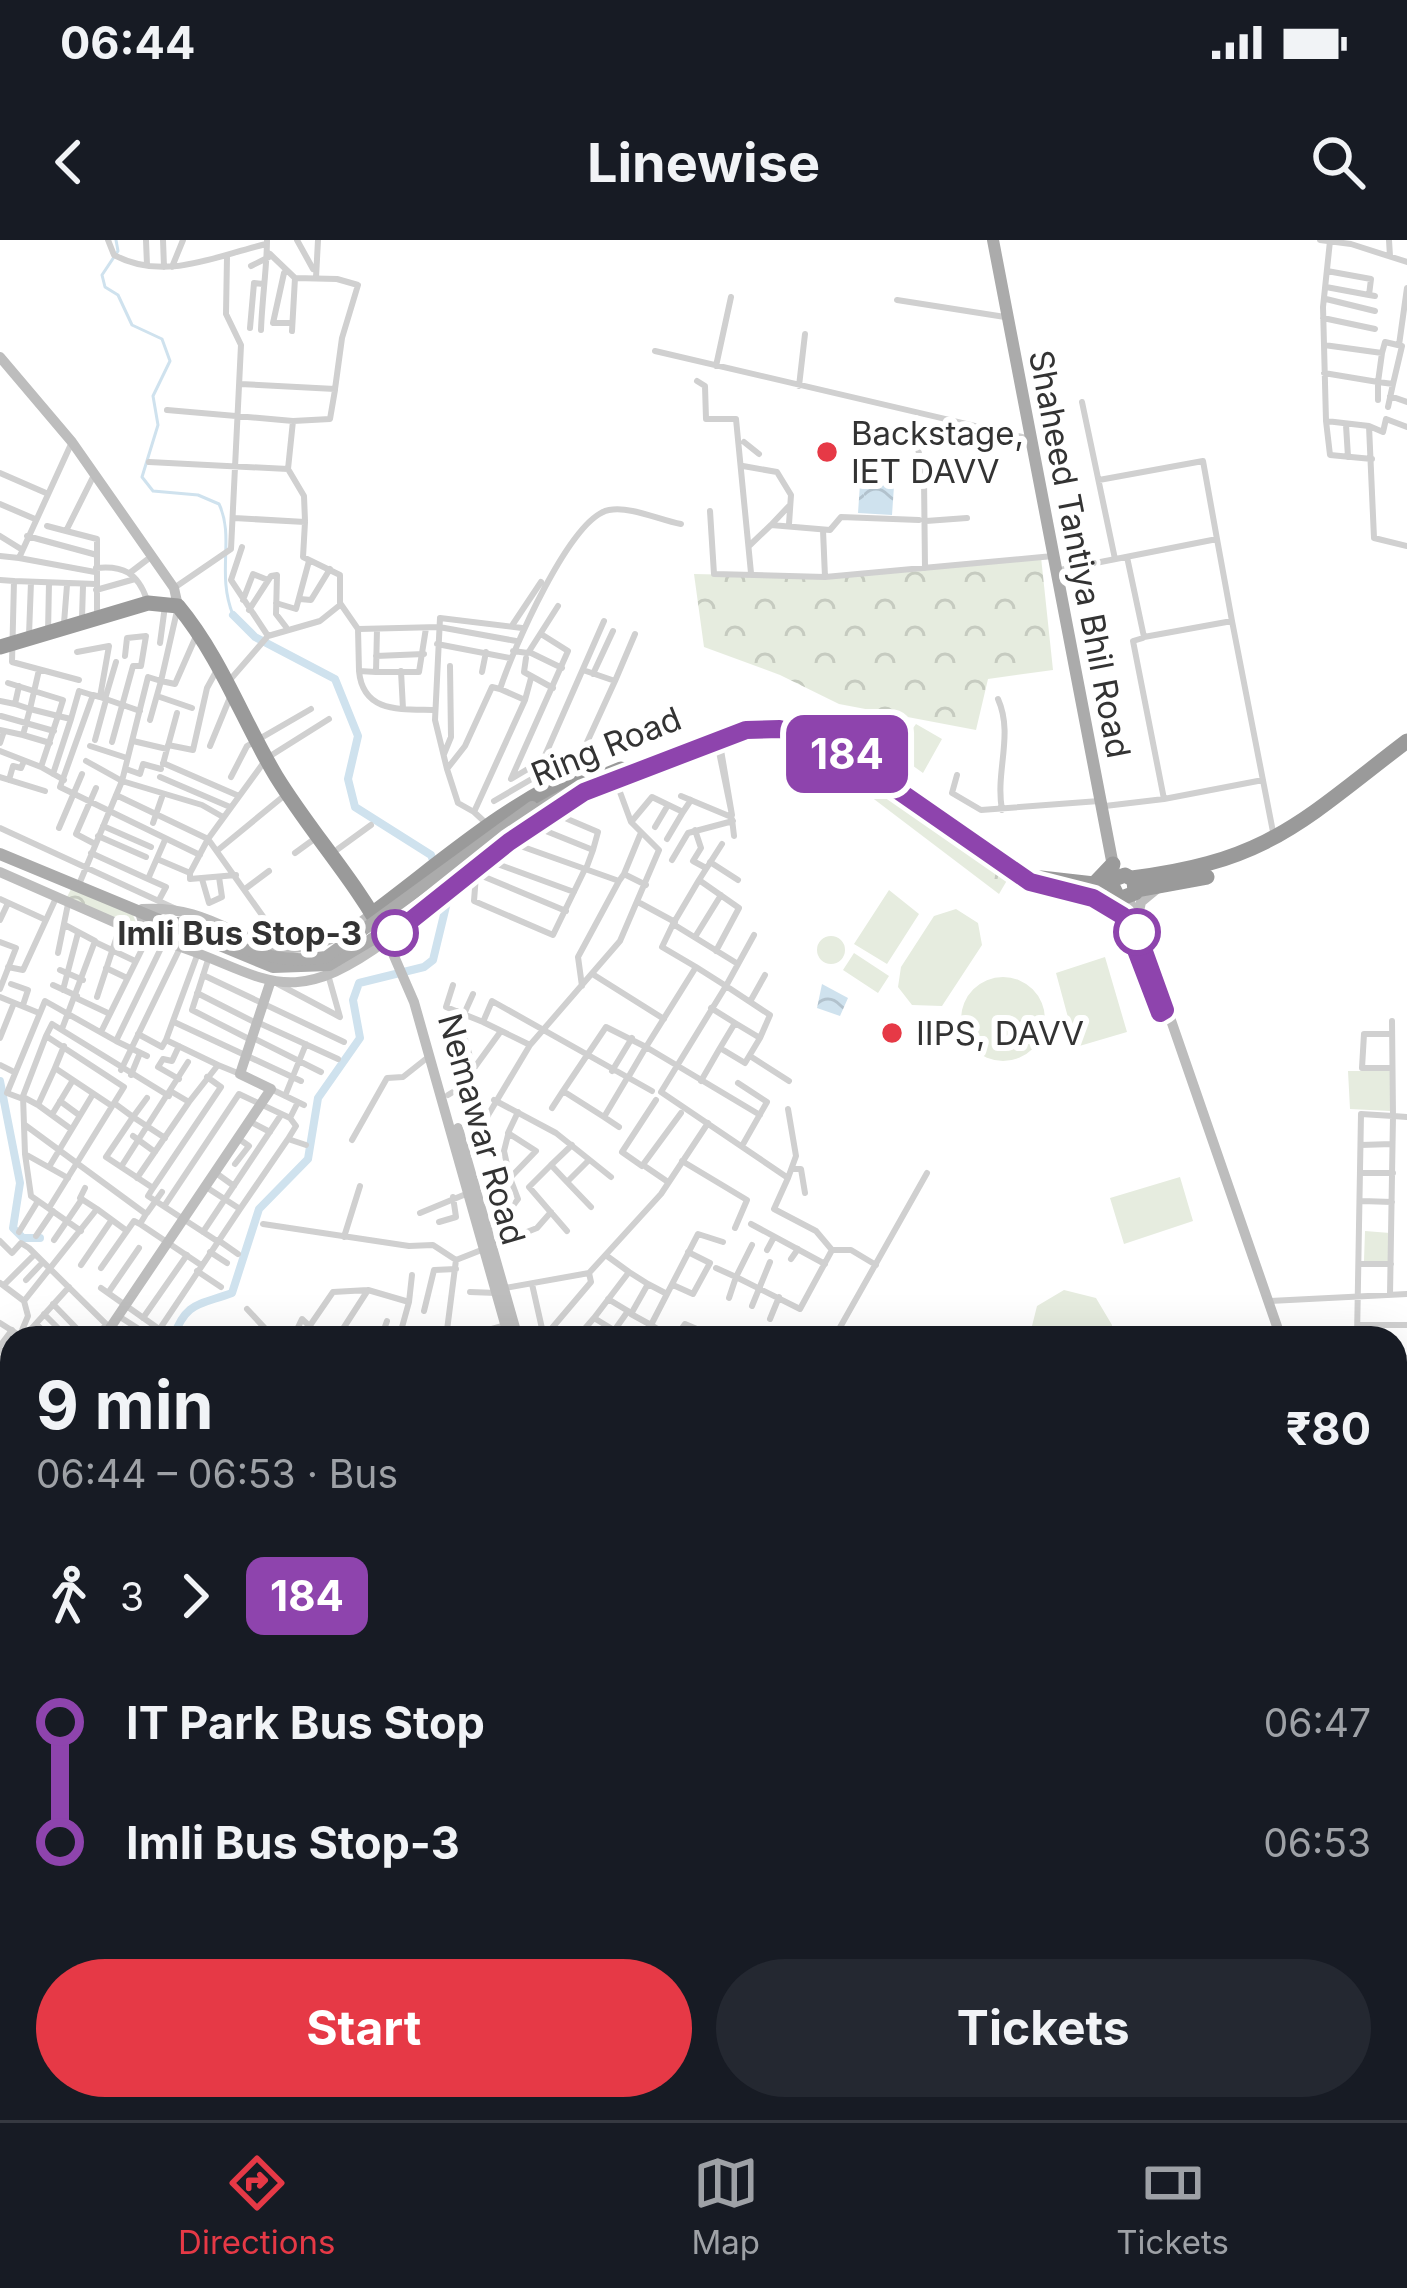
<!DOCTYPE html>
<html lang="en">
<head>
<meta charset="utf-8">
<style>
  body { margin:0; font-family:Inter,sans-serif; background:#242831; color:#f1f3f6; height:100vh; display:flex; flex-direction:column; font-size:45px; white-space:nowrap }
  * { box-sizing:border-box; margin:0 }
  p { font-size:39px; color:#9ea1a6 }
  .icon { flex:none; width:66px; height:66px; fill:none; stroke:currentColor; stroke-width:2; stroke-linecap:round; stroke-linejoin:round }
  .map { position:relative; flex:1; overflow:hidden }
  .side { position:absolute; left:0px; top:1086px; width:1407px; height:795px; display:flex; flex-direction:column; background:#171b24; border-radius:36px 36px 0 0; box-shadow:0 12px 48px #0002 }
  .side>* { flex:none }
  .badge { padding:0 24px; border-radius:18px; font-size:42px; line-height:78px }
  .map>.badge { position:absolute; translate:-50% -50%; box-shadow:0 0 0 6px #fff }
  .legs { display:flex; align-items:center; gap:18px; height:132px; padding:0 36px; font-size:39px }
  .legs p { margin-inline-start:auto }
  .headline { display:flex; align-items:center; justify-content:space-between; height:204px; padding:0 36px }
  h1 { font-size:66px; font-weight:700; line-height:90px }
  .cta { display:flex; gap:24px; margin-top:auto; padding:24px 36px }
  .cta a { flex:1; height:138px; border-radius:72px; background:#e63946; color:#fff; font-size:48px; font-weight:700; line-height:138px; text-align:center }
  .cta a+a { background:#242831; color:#f1f3f6 }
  ul { padding:0 36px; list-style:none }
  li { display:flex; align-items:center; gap:42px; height:120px; font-size:45px }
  li i { display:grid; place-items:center; width:18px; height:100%; margin:0 15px; background:currentColor }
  li i::after { content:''; width:30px; height:30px; margin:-15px; border:9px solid; border-radius:50%; background:#171b24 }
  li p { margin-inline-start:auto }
  li:first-child i { background:linear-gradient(#0000 50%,currentColor 0) }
  li:last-child i { background:linear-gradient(currentColor 50%,#0000 0) }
  .status { display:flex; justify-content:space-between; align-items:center; height:84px; padding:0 60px; background:#171b24; direction:ltr }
  .status svg { height:33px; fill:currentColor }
  header { display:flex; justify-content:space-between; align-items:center; height:156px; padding:0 36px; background:#171b24; font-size:54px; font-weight:700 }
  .dock { display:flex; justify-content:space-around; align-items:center; height:168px; border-top:3px solid #363941; background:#171b24; font-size:33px; color:#9ea1a6 }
  .dock a { display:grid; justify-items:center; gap:6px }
  .dock .current { color:#e63946 }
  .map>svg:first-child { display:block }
  .green { fill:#e6ecdf }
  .forest { fill:url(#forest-crowns) }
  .water { fill:url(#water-waves) }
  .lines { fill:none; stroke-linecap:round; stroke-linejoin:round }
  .stream { stroke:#cfe2ee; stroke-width:3 }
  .river { stroke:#cfe2ee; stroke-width:8 }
  .street { stroke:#d0d0d0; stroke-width:6 }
  .secondary { stroke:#bdbdbd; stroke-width:10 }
  .primary { stroke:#ababab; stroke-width:12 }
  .highway { stroke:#9a9a9a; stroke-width:15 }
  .primary-bridge { stroke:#ababab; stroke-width:12 }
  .line-1-casing { stroke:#fff; stroke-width:27 }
  .line-1 { stroke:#8e44ad; stroke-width:18 }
  .poi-dot { fill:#e63946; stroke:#fff; stroke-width:4.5 }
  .stop-1-dot { fill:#fff; stroke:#8e44ad; stroke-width:6 }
  .labels { text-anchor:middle; stroke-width:12; stroke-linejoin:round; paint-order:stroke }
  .poi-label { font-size:33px; fill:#333; stroke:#fff; text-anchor:start }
  .street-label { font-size:33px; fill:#333; stroke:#fff }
  .stop-label { font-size:33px; font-weight:bold; fill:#333; stroke:#fff; text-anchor:end }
</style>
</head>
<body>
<div class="status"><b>06:44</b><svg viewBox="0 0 49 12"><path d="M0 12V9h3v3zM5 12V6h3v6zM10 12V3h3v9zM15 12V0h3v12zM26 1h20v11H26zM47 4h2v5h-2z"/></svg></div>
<header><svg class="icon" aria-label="back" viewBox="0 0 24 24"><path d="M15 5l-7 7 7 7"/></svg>Linewise<svg class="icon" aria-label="search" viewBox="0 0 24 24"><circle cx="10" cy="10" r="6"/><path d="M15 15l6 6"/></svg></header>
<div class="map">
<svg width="1407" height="1880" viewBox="0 0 1407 1880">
  <defs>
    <pattern id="forest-crowns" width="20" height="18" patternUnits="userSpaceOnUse" patternTransform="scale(3)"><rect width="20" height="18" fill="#e6ecdf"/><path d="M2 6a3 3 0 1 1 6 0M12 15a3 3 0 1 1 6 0" fill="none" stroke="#c6cbc0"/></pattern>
    <pattern id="water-waves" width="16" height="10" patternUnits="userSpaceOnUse" patternTransform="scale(3)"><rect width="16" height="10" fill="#cfe2ee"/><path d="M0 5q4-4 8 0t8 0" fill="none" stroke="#b2c2cd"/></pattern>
  </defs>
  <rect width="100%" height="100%" fill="#fff"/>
  <!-- green -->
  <path class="green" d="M916,484L942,499L923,533L895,513Z
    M889,650L919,674L887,724L854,704Z
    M956,669L978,683L982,705L942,766L912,765L898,747L901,727L934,676Z
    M817 710a14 14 0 1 1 28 0a14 14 0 1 1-28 0Z
    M854,713L889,736L878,753L843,730Z
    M1105,717L1127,792L1076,807L1056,733Z
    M961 779a42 42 0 1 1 84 0a42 42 0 1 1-84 0Z
    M1348,831H1390V871L1350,869Z
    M1180,937L1193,981L1124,1004L1110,958Z
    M1365,991L1390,993L1389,1023L1364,1021Z
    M1064,1050L1096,1058L1112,1085V1098H1029L1037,1066Z"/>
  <!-- forest -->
  <path class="forest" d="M1041,317L1053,430L988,439L976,490L839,464L780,435L704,407L694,334L825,337Z
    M837,516L1009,637L999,654L833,528Z
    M71,649L133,675L141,694L65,661Z"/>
  <!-- water -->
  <path class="water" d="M860,244L894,246L892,275L858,273Z
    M822,744L848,758L840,776L817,768Z"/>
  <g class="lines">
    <!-- stream -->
    <path class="stream" d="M116,0L118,11L102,35L105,47L118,55L132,85L162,99L170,121L153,156L158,185L142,237L153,251L198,255L219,264C235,298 216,333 233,375"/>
    <!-- river -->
    <path class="river" d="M0,841L20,943L13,988L23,998H40
      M173,1098C186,1061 200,1065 232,1053L259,969L308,919L318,858L360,798L353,760L359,743L424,727L433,720L448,658L431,615L355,567L348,539L358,496L335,439L255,397L233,375
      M518,1869L520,1880"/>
    <!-- street -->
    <path class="street" d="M108,0L114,15C165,42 215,16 266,4
      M146,0L147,25
      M163,0L164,27
      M297,0L313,29
      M1320,0L1351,4L1407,22
      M1389,0L1390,16
      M1330,1L1323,67L1326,181L1369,186L1374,298L1407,306
      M270,14L295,38L292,91
      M251,26L269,17
      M172,27L183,0
      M1327,31L1371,39L1369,55L1375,56
      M284,33L273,83H292
      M316,38L318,0
      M1326,47L1369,55
      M1326,59L1375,71
      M897,60L1005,77
      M1323,78L1375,89
      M250,88L254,43L263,44
      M261,90C262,60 267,26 267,0
      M1324,105L1382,113L1385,102L1402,106L1393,144L1378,142V160
      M1399,105L1407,48
      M655,111L1031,199
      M716,126L731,57
      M1324,133L1378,142L1382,113
      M697,141L705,146L706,179H736L751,333
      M240,144L335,149L342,98L358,45L337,39L295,38
      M799,146L805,94
      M1390,156L1407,162
      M1082,162L1115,319
      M1388,167L1393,144
      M293,181L330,179L335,150
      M1326,181L1330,215L1372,219
      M913,184L924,238L925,328
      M1346,185L1348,217
      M1369,186L1383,192L1386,179L1407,187
      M744,202L759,214
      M149,222L288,229L293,181L167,170
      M743,226L777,232L791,255L789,284
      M288,229L304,256L305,281
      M0,233L46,253
      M1099,240L1203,221L1217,299
      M0,264L35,279
      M710,271L714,334L825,337L1053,316
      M234,278L305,282L303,317L340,335V363L358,389L359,431L376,432
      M926,281L967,278
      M771,285L789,266
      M47,286L66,291L93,237
      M823,290L825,337
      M66,291L97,299V373
      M0,296L21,309
      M27,296L97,315
      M749,306L771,285L830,290L841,277L919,280
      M242,307L231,340L268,396
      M0,316L19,318L72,202
      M1127,317L1144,397L1232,381L1274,597
      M19,318L95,332
      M96,328C123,325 138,333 147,360
      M1060,330L1217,299L1232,381
      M131,332L152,316
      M0,340L14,341
      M174,348L231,309L241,105L226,74L227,17
      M96,350L135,339
      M300,359L311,360L330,329
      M243,360L253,334L268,340
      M276,363L296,369L309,321
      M249,370L271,336L277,335L276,374L286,387
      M82,378L83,346
      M64,383L67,345
      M513,384L541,342
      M359,389L439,387L516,401
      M377,389L376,432H419L426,388
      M48,393L49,343
      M541,394L568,411L511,539L543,520
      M29,395L31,342
      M1143,398L1133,401L1164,559L1263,540
      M160,403L165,366
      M437,404L510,418
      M513,411L528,413L558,366
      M77,412L109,406L100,457L140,471
      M529,412L562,428
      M376,416L424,414
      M526,418L524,432L553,448
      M583,430L615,441L635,394
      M359,431C363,474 402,469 435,470
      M401,431L403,469
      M482,432L486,412
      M593,434L613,391
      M79,440L12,422L14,341L96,344
      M229,441L268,396L320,381L340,365
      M157,456L192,468
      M100,457L93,455L60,547L200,615
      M105,459L116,422
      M998,459C1014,495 995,531 1002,570
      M525,460L531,438
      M0,461L15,464L19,446
      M15,464L30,469L39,430
      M1,476L54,491
      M150,480L161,441L175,444L197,394
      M0,490L23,495L30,469L58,476L63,460L8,443
      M23,495L50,503
      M95,500L106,460
      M133,501L167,509L163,524
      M112,502L133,426H141L146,396L127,398L125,416
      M0,503L4,491
      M168,505L193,510L207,448L218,428
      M90,506L127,518
      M168,506L177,473
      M210,506L231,455
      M718,507L732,575L720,504
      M0,511L41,527
      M444,514L451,497L450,426
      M86,521L122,541L202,565L223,577
      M163,523L239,556
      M589,525L583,511L615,441
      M126,529L140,534L143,524L161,529
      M447,529L435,480L440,378L522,388
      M53,534L71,479
      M957,535L952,553L981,570L1099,561
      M0,537L45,551
      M160,537L230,567
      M231,537L247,506L311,469
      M9,540L13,526L21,528L24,521
      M64,540L41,527L58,476L71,479L79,451L92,455
      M549,544L543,520L604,381
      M116,555L208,599L267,518L329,479
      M681,556L729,576
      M494,561L530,540
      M1105,566L1164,559
      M474,572L458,563L447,529L465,506L492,447L500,449
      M558,575L598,592L593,610
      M732,579L734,596
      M632,581L652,557L683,572L691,560
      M153,583L162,557
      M487,584L474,572L525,460L500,449C512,412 570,277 609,270C631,266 659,280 681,284
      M103,586L151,607
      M536,587L593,610L586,629
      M655,587L668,565
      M0,588L176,669
      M59,588L82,534
      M695,590L701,608L693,621L706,628
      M98,596L146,617
      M667,599L683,572
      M512,603L619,641L624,634L646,645
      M95,604L76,594L96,548
      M338,609L371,585
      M218,610L285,555
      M91,613L148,639L165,600
      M295,613L317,597
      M157,619L190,633V639L236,635
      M672,620L688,593L733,581
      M489,621L574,652
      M710,622L738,640
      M190,633L208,599L284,706
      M475,633L566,671
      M624,634L640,595
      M476,635L474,661L553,695L585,629
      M148,639L166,647L159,660
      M202,639L209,663L222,657L219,637
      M699,640L722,604
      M80,642L122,541L148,437L161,441L177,371
      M245,649L269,631
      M0,659L46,680L56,658
      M638,662L675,682
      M0,680L8,663
      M673,684L699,640L739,668L716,711
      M695,697L721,655
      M0,702L16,708L0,749
      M95,702L135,721
      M58,713L68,664
      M198,713L166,800L218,825
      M208,720L192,770L251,800
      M8,727L23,730L46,680
      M696,727L662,707L673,684L738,724
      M106,728L127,738
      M60,730L83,740
      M203,735L344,802
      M594,735L664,779
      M11,744L28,750L23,765
      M278,744L340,777L329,738
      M53,745L77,756
      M453,745L446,767L483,782
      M582,746L578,717L619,641
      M63,750L78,693
      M197,753L258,784
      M0,757L39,773
      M97,757L120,687
      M76,758L110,774
      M751,760L765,735
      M711,768L735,783L720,808L745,823L760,798L735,783
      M464,774L473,754
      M1392,781L1393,876L1407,877
      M174,782L301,841
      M259,783L338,819
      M62,789L95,701L65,685
      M102,790L148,697
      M138,794L162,807L166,800
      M46,796L23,856L25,914L68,938
      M0,798L14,763
      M760,798L770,775L726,746L661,852L788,938L796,916L788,869
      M255,799L321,832
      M116,801L147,816
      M530,805L483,782L492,761L652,851
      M179,806L172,821L163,819L158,827L179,839
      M750,816L789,841
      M0,825L12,831
      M55,828L64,806
      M1391,828H1362L1364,794H1392
      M121,830L181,706
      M472,831L501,791
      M612,831L632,798
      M131,835L140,813
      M629,836L646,807L760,875
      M701,841L720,808
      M738,843L767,862L742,906
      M271,849L304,865
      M172,852L189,862L218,825L240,834
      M448,855L476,838L457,771
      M285,856L306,804
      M25,858L38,865L55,828L112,866
      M147,858L133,877L165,898
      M23,859L7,853L45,761L116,801L163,704
      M494,860L556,893L611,937
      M656,860L622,912L642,926L681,873
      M60,861L79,875
      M114,863L133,877L106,917L153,948L148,956L217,1001
      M38,865L71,889
      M552,868L563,851
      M53,873L73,840
      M604,877L563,851L606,787L646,807L696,727L726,746L754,695
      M251,882L270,892
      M25,885L146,974L140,984L201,1025
      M619,887L604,877L626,840
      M508,895L504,911L510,938
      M133,896L155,912
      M288,899L296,886L290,878L298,862
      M352,900L387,838L403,837L427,818
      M1361,905L1392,904
      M466,912L530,805L620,701L659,610L631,582L617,544
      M25,914L31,956L81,991
      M682,921L747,960L735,988
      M235,924L249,906L239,899
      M551,925L572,905
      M49,927L93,854
      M121,927L188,822
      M646,927L668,942
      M793,929H801L805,953
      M216,933L234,946
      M1361,933H1393
      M137,938L189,862
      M788,938L774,969L816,991L832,1010H851L876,1025
      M567,942L591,967
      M85,948L80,958L97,969
      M153,948L221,847L207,837
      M1362,961L1392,962
      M165,965L239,854L290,878
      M49,968L124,847L46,796L52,784L169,856
      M240,969L288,899L306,905
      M147,973L162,952
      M420,973L466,954
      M506,975L518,959L510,938L536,911L508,893L518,872
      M439,982L456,977L453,957
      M263,984L409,1006L433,1005L456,1020L537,988L551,972
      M751,984L825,1024
      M489,988L506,975L518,996
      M567,991L529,947L551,925L567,942L588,921
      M19,992L38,961
      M203,992L281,875
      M36,996L53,971
      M344,997L360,946
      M54,1000L82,959
      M218,1000L238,1014
      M0,1001L12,1013L21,1003L29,1008L110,1088
      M752,1005L736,1037L800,1069L832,1010
      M767,1010L774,997
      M210,1012L227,1023
      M607,1016L629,1032L594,1078L627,1098
      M791,1019L798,1009
      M1360,1024H1391
      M81,1025L111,981
      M101,1028L134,981L140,984
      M716,1028L736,1037L729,1058
      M197,1031L221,1047
      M26,1040L43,1022
      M0,1043L24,1061
      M532,1044L543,1093
      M4,1045L35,1014
      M673,1045L693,1054L710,1023L688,1012
      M101,1048L159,1089
      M505,1048L589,1033L661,954L708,883
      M470,1052L497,1053
      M108,1053L139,1008
      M667,1054L698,994L723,1002
      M608,1059L628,1071L609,1098
      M1268,1061L1407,1054
      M409,1062L412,1035
      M53,1064L86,1098
      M752,1066L770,1022
      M247,1069L274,1098
      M424,1071L434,1030L456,1029
      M628,1071L631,1074L648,1044L629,1032
      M44,1074L68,1098
      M631,1074L651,1085L667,1054L648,1044
      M120,1077L142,1091
      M143,1078L187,1015
      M770,1079L779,1057
      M0,1083L22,1097
      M36,1084L51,1098
      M311,1084L333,1052L368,1050
      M651,1085L661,1091
      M1358,1085H1407
      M123,1089L138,1098
      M581,1093L594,1078
      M20,1095L28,1076L24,1061L97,969L127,991
      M155,1096L240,969L206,947
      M23,1098L69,1047
      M86,1098L108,1085
      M293,1098L302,1079L322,1098
      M337,1098L368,1050L409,1062L399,1098
      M381,1098L387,1081
      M446,1098L456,1020
      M460,1098L506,1085
      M534,1098L552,1088L591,1042L589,1033
      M573,1098L581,1093L582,1098
      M675,1098L685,1084L718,1098
      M834,1098L927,933
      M1357,1098L1361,874L1393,876L1390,1055
      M0,1106L12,1090
      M0,1110L12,1118
      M0,1119L12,1127
      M1395,1124L1407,1118
      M0,1138L12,1146
      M4,1184L12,1167
      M0,1237V1248
      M1395,1238L1407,1233
      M1395,1239L1407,1245
      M0,1253L12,1258
      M12,1262L6,1282L12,1283
      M1395,1266L1407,1272
      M0,1279L6,1282L3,1314L12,1339
      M1397,1286L1401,1320
      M1395,1318L1407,1322
      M0,1372L10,1379L0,1425
      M1395,1387L1407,1391
      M0,1458L12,1464
      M1395,1475L1398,1493
      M1399,1499L1407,1542
      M0,1558L12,1562
      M1395,1822L1407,1820
      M1395,1836L1402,1880
      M334,1869L350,1880
      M448,1869L488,1880
      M637,1869L638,1880
      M812,1869L818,1880
      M853,1869L858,1880
      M915,1869L919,1880
      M1003,1869L1007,1880
      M1031,1869L1036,1880
      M1173,1869L1186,1873
      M1271,1869L1273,1880
      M1296,1869L1299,1880
      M1322,1869L1324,1880
      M1375,1869L1377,1880
      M279,1880L281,1869
      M433,1880L434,1869
      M867,1880L891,1869
      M949,1880L977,1869
      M1128,1880L1132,1869
      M1147,1880L1151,1869
      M1201,1880L1203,1869
      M1228,1880L1230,1869
      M1255,1880L1260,1869"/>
    <!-- secondary -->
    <path class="secondary" d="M0,117L72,202L174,348L178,366
      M0,632L148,697
      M1129,659L1281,1098
      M142,669C242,662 265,757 373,673
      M141,676L148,697C261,726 277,781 387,700L414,762L509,1098
      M1137,681L1141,662L1158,648
      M458,888L518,1098
      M118,1098L110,1088L271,849L240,834L270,743
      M1395,1165L1407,1159
      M1395,1175L1407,1169
      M1395,1199L1407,1194
      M1395,1355L1407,1359
      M0,1360L12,1365
      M1395,1607L1407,1600
      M5,1634L12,1596
      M1395,1642L1407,1707
      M1395,1697L1407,1761
      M5,1740L8,1637
      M201,1869L212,1880
      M796,1869L802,1880
      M385,1880L387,1869
      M397,1880L399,1869
      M695,1880L706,1869"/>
    <!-- primary -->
    <path class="primary" d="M993,0L1114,631
      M532,567L604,536
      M0,614L273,727L329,725L371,700"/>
    <!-- highway -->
    <path class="highway" d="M0,407L148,363L178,366C221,418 242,479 276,536C311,593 356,641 387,700L485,619L584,552L746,491L780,489L834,506C911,560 1020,665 1117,658
      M1041,638L1094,644L1113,624
      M1132,638C1269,621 1302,581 1407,501
      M1070,646H1096L1125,635L1134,640L1135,653L1119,659L1111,643
      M1136,650L1207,637
      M1097,660L1122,676L1129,689
      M373,673C444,620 508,562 590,528L604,536L621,529"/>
    <!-- primary-bridge -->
    <path class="primary-bridge" d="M178,683C228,702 272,727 326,717L532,567
      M371,700L401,676"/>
  </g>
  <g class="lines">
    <defs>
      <path id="line-1" d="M395,693L509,602L584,552L746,490L780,489L834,506L1030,642L1093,658L1123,676L1160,773L1165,770L1137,692"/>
    </defs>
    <!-- line-1 casing -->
    <use href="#line-1" class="line-1-casing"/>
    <!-- line-1 -->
    <use href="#line-1" class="line-1"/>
  </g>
  <!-- markers -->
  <g class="poi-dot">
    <circle cx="827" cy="212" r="12"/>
    <circle cx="892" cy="793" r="12"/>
  </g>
  <g class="stop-1-dot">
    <circle cx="1137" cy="692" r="21"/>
    <circle cx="395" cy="693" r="21"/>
  </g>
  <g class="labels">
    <!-- poi labels -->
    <g class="poi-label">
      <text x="851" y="205">Backstage,<tspan x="851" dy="38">IET DAVV</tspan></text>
      <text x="916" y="805">IIPS, DAVV</text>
    </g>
    <!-- street labels -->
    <g class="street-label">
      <text transform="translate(1080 314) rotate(79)" y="12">Shaheed Tantiya Bhil Road</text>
      <text transform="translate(606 506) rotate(-22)" y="12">Ring Road</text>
      <text transform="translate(482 889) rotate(74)" y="12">Nemawar Road</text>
    </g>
    <!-- stop labels -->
    <g class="stop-label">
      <text x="362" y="705">Imli Bus Stop-3</text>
    </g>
  </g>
</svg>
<b class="badge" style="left:847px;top:514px;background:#8e44ad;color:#fff">184</b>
<section class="side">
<div class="headline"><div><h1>9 min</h1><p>06:44 – 06:53 · Bus</p></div><b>₹80</b></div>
<div class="legs"><svg class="icon" aria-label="walk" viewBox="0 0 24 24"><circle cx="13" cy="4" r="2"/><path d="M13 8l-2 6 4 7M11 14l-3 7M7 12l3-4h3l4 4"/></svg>3<svg class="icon" aria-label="forward" viewBox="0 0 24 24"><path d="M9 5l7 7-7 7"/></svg><b class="badge" style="background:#8e44ad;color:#fff">184</b></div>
<ul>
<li><i style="color:#8e44ad"></i><b>IT Park Bus Stop</b><p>06:47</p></li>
<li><i style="color:#8e44ad"></i><b>Imli Bus Stop-3</b><p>06:53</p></li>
</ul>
<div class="cta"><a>Start</a><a>Tickets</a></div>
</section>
</div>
<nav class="dock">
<a class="current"><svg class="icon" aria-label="directions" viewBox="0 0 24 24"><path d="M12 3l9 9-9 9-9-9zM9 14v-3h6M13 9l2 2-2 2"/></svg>Directions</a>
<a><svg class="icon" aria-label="map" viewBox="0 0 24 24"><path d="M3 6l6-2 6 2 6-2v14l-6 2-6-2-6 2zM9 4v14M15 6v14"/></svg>Map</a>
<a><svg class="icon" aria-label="tickets" viewBox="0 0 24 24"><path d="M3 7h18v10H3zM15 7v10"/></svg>Tickets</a>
</nav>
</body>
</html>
